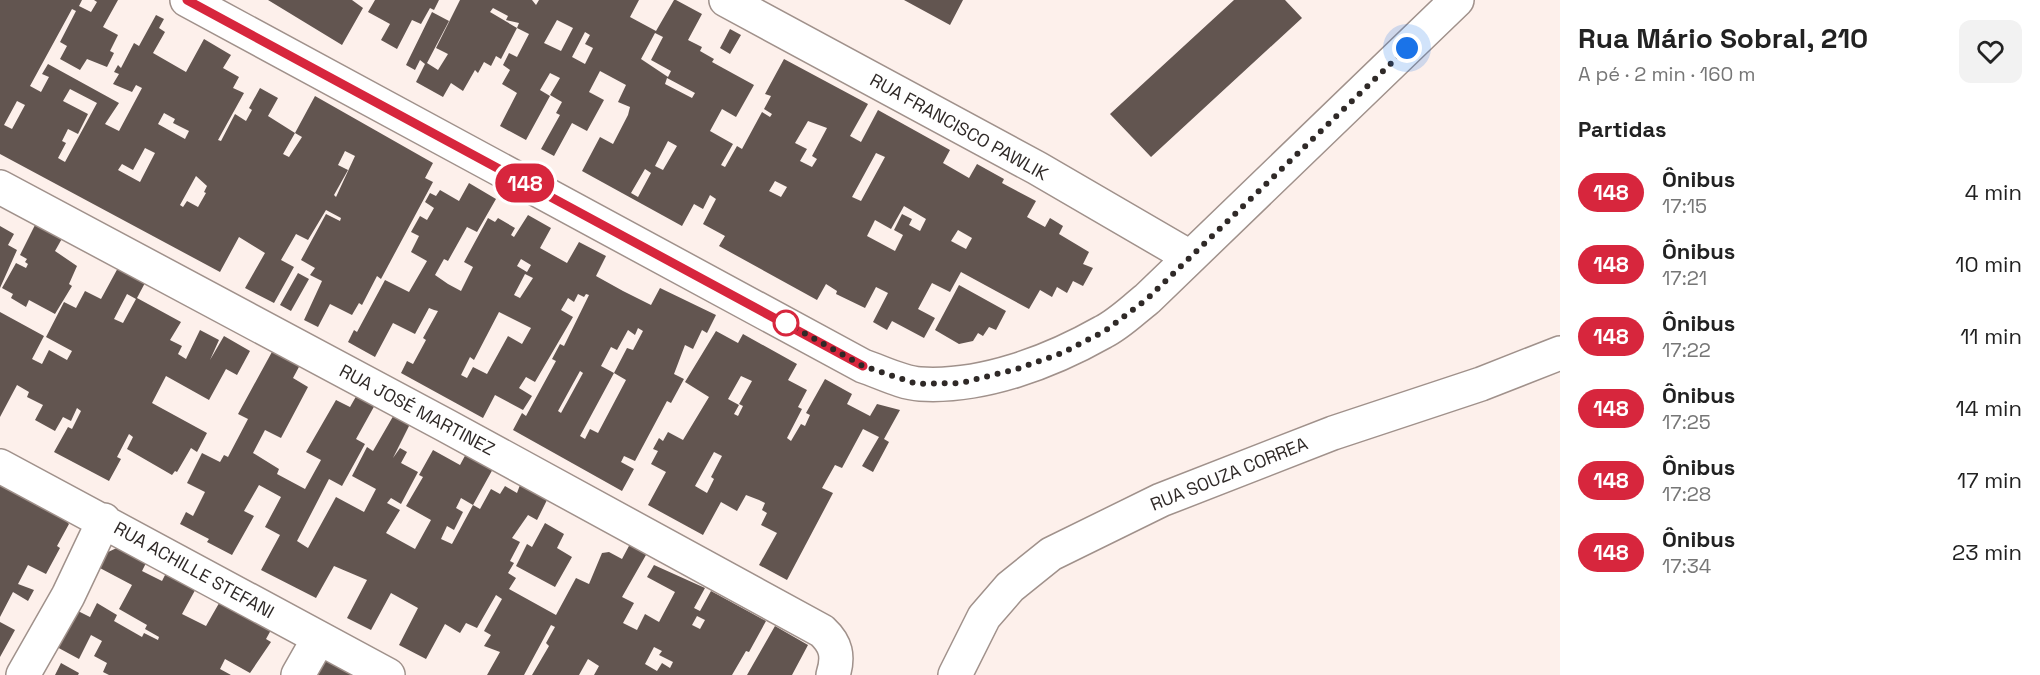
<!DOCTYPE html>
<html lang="pt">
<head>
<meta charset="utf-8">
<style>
  body { margin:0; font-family:"Space Grotesk",sans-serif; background:#f2f2f2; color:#222; height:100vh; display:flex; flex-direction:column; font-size:22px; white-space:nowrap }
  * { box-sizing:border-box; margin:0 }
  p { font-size:20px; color:#767676 }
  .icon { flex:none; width:33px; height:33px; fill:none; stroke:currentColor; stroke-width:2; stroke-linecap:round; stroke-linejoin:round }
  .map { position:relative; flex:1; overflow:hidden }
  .sheet { display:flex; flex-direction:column; background:#fff; width:480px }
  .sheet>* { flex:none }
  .badge { padding:0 12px; border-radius:20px; font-size:21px; line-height:39px }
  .you { position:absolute; width:30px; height:30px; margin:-15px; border:4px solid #fff; border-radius:50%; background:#1a73e8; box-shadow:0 0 0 9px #1a73e833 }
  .map>.badge { position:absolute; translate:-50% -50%; box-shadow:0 0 0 3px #fff }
  h2 { padding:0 18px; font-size:22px; line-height:54px }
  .round { display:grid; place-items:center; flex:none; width:63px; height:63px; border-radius:12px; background:#f2f2f2 }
  .overview { display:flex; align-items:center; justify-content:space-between; height:102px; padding:0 18px }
  h1 { font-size:28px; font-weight:800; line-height:45px }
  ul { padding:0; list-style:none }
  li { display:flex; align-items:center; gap:18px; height:72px; padding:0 18px }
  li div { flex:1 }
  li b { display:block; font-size:22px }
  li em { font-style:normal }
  li .badge { min-width:66px; font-weight:700; text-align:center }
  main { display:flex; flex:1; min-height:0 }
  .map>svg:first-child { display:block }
  .building { fill:#625550; fill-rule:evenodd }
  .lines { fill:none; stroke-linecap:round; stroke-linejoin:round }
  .minor-casing { stroke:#a0918b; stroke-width:36 }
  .minor { stroke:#fff; stroke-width:33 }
  .line-casing { stroke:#fff; stroke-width:14 }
  .line { stroke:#d7263d; stroke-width:9 }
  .walk { stroke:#2f2927; stroke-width:6; stroke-dasharray:0 10.8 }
  .stop-dot { fill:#fff; stroke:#d7263d; stroke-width:3 }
  .labels { text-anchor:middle; stroke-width:6; stroke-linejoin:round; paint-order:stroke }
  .street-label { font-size:18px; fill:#2f2927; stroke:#fff }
</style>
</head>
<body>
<main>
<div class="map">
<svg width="1560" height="675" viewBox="0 0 1560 675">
  <rect width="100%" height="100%" fill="#fdf0eb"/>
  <!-- building -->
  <path class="building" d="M0,0H82L79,6L91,12L97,2L94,0H118L103,27L118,35L110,51L114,53L107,67L87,59L80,70L60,59L67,46L60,42L76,11L72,9L30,86L41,92L49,77L42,74L48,64L119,103L105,124L119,131L142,88L136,85L132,92L113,84L119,74L114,72L118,65L121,68L134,43L139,46L156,15L164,19L159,28L165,32L153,53L186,72L204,39L231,55L223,68L239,77L233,88L244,93L218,140L221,141L235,114L246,121L252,110L249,108L260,88L278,98L268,116L295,133L283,154L289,157L302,137L295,133L315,96L433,163L425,178L433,182L381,279L377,276L362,305L359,303L352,315L330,304L318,327L304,320L322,281L310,275L315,268L301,260L326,214L340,221L341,218L326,210L308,240L296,234L281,260L294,267L274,303L245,288L265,253L239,237L220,272L0,154ZM70,89L97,103L65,162L58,158L66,143L62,141L68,129L78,134L88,114L63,101ZM17,101L25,105L12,129L4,125ZM164,113L175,119L173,123L189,131L185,139L158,124ZM145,148L155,153L140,182L118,170L122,164L133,170ZM345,151L355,156L336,197L334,195L348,170L338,165ZM196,176L207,186L204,192L206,193L198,207L187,201L183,207L180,205Z
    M268,0H352L363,8L342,45Z
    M375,0H439L434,10L430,8L421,24L412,20L397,49L381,40L390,24L368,12Z
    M460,0H532L536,5L539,0H639L630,17L656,31L674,0H676L702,14L688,40L702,47L700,51L714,59L712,62L754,85L736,117L722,109L710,131L733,144L721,165L725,167L737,146L742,149L762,112L770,117L772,114L764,109L771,96L765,94L784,59L868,104L850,136L861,142L878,110L950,150L943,163L969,178L977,164L1004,179L1002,183L1036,201L1027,217L1045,227L1050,218L1063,226L1059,234L1089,252L1083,264L1093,268L1083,286L1073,281L1067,293L1057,287L1052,297L1040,290L1029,309L961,272L950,292L932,283L918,309L935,318L924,338L892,321L887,330L873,322L888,293L876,287L865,308L836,294L837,291L826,284L817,300L719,246L725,236L703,224L716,199L710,195L703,209L694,204L682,226L582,171L600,137L613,144L628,115L630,107L618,102L626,85L600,71L589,92L604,100L587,131L572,123L554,156L541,149L560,115L556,113L562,102L550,95L560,78L550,73L540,90L550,96L526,140L500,126L517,93L502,84L510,70L503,65L509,53L517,57L529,34L517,28L501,59L496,56L491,66L484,62L478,73L475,70L463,91L451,83L443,97L416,82L425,64L420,60L415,70L406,65L432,12L449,21L427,63L438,70L448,54L436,48ZM493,8L508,16L506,20L519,23L517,28L490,12ZM557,20L573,28L561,51L544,43ZM585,32L590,35L585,44L593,48L585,64L572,57ZM655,33L663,37L651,60L671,71L668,77L641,59ZM667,78L695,93L692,98L665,84ZM808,121L827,128L812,156L817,159L812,167L800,161L807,149L795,143ZM668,141L677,146L663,170L655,166ZM876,153L885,157L861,201L852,197ZM645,169L651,173L638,197L631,193ZM775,181L787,187L781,197L769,191ZM904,206L926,219L920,231L909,225L912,219L902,214L894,230L903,235L895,251L867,236L875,220L891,229ZM958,230L972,238L966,249L951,241Z
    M904,0H963L950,25Z
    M1234,0H1285L1302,18L1151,157L1110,114Z
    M730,29L741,35L730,54L720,48Z
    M469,183L496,199L477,232L467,227L448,261L444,259L435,275L448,284L461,291L473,267L464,262L488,218L495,222L498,218L515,228L511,235L514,237L528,215L551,228L540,248L567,263L579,242L606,256L596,276L623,291L651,305L660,288L716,315L707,333L702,330L693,349L685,345L674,374L684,379L671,403L667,401L635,461L624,456L621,462L634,469L622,491L513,430L522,413L526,416L556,361L552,359L560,344L564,346L589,295L586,294L584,297L578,294L574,302L568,298L561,310L573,317L535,382L526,377L519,388L532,396L523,410L495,395L483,418L401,373L407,361L413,364L426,340L423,338L438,311L434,310L429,308L415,334L393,323L375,357L348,342L354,330L357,332L385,280L409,292L427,261L411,252L419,236L411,232L420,216L427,220L434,208L425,202L430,193L436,196L440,190L459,201ZM521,259L531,265L527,272L517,266ZM525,274L533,278L520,298L514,295ZM499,312L531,328L522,344L508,336L487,374L473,367L467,378L461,375L470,357L474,360ZM638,328L643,331L633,350L627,348L614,373L626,380L598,433L590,429L585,439L580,436L614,373L601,366L611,347L617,350L628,330L635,335ZM580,371L583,373L561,413L558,411Z
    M37,221L64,235L55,251L77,266L69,284L72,286L55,314L29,300L26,307L11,298L13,294L2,288L16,263L26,268L28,264L25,262L27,259L20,255Z
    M0,226L14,234L8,245L17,250L0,288Z
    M119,266L146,281L137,298L181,322L170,340L182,346L178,354L186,359L200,330L219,340L210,360L224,336L250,351L237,375L226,369L209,400L166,376L152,403L207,433L197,452L191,448L177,472L175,471L172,475L127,449L133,437L129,434L117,457L121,459L109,481L54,452L68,427L72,429L81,411L77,408L71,421L63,417L55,431L35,420L43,405L27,397L29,392L17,385L0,417V312L44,336L32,359L42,364L49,350L67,360L72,351L46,337L64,302L76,308L85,291L101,299ZM127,294L136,299L123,323L114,319Z
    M298,273L309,279L291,311L280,305Z
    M959,285L1006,311L996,330L989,327L983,336L978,333L973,341L959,344L935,330Z
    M716,331L738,343L743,334L797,364L788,380L807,390L798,407L802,409L787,438L791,441L801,424L805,426L810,415L806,413L825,379L852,394L847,404L870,416L877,404L900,410L884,439L889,442L873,472L862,466L879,437L863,429L842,468L835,465L822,488L833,493L787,580L759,565L777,533L761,525L767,513L762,510L765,503L759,500L746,495L737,511L721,502L703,535L648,505L666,472L651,464L658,451L653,449L659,438L663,441L668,432L683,440L709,397L685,382ZM741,376L752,381L739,404L743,406L738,416L734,414L739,405L728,399ZM714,452L722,456L711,477L714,479L707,493L695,486Z
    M273,350L300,365L293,378L308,387L281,438L265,430L253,453L279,469L277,474L305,489L321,460L306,452L336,400L350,407L358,393L376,403L356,439L365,444L342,486L329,479L297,541L308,548L336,497L364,512L376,489L352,476L367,447L373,451L395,413L411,422L393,458L400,448L407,452L401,463L418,472L401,504L391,498L387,503L400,510L386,533L415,549L431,520L406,506L423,477L419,475L433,450L460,465L467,452L494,467L473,505L480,509L491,489L500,494L505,486L517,493L520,485L547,500L537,520L528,515L512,538L520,542L510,561L514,563L508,573L516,578L509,589L556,615L576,578L589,584L602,553L609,552L622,559L630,544L646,555L622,597L634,603L623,623L637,630L645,614L659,622L675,592L647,577L654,565L705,588L694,608L700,611L711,591L766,621L749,652L746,651L732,675H594L599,666L588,659L579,675H532L549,646L546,643L555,627L551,625L524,675H487L500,652L484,646L491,635L484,631L502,599L496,595L477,628L466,623L460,633L445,624L426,659L399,645L418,608L391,593L371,630L347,618L367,580L334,566L316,598L261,570L280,535L265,527L281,497L259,485L244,511L254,516L232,555L207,542L209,539L180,524L186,512L193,516L205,492L187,483L202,453L220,462L224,455L228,457L248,419L238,414ZM461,498L473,505L452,544L441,539L447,526L454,530L463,512L456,508ZM697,616L705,620L700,629L692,625ZM654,647L662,651L659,655L673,662L670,668L662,663L657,671L645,664Z
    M0,476L55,508L69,524L57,546L60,548L46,574L28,565L18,584L34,590L28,601L13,592L0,617Z
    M545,523L564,534L557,548L572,557L555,587L516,566L527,544L532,547Z
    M123,545L148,559L142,571L162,581L168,569L199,583L182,614L206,626L222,598L271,630L266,639L271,642L250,673L225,659L220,669L231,675H109L103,672L107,663L94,656L102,641L91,635L79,659L55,646L78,611L90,617L97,603L117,615L114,621L142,637L144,633L158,640L159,637L145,629L147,625L119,609L132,585L98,567L106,553Z
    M0,622L15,630L0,657Z
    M775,626L808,645L792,675H747Z
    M330,659L362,675H306L313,665Z
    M61,663L79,673L78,675H55Z"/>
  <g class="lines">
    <defs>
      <path id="minor" d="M187,0L863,366C881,372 902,383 920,384C982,388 1050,362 1103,332C1119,324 1133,310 1147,299L1457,0
        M726,0L1037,168L1190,257
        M0,187L445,425L822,631C836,644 839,656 833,675
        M0,466L388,675
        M23,675L68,596L104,520
        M298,675L319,638
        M955,675L984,617L1010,587L1051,554L1161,500L1333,433L1481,384L1560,353"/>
    </defs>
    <!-- minor casing -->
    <use href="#minor" class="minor-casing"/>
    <!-- minor -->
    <use href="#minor" class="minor"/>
  </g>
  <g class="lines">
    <defs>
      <path id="line" d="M187,0L863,366"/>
    </defs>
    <!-- line casing -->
    <use href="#line" class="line-casing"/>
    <!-- line -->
    <use href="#line" class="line"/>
    <!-- walk -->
    <path class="walk" d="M786,323L863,366L917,384L961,383L1017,369L1062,353L1105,331L1147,299L1407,48"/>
  </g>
  <!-- markers -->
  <circle class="stop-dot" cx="786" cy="323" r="12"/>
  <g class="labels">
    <!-- street labels -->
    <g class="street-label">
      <text transform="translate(959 127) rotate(29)" y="6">RUA FRANCISCO PAWLIK</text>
      <text transform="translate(417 410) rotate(28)" y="6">RUA JOSÉ MARTINEZ</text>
      <text transform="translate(1229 474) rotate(-22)" y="6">RUA SOUZA CORREA</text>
      <text transform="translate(194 570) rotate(29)" y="6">RUA ACHILLE STEFANI</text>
    </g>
  </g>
</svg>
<div class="you" style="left:1407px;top:48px"></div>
<b class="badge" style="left:525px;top:183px;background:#d7263d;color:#fff">148</b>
</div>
<section class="sheet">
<div class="overview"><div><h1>Rua Mário Sobral, 210</h1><p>A pé · 2 min · 160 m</p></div><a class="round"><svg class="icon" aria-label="heart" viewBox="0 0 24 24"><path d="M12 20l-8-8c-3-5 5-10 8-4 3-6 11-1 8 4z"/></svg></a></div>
<h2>Partidas</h2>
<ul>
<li><span class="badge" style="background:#d7263d;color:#fff">148</span><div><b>Ônibus</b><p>17:15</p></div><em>4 min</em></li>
<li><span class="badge" style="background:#d7263d;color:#fff">148</span><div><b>Ônibus</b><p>17:21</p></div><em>10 min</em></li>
<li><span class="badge" style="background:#d7263d;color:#fff">148</span><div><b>Ônibus</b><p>17:22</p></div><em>11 min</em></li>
<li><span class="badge" style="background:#d7263d;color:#fff">148</span><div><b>Ônibus</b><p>17:25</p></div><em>14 min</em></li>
<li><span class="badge" style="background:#d7263d;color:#fff">148</span><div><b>Ônibus</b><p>17:28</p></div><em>17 min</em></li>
<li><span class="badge" style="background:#d7263d;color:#fff">148</span><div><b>Ônibus</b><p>17:34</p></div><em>23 min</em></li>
</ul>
</section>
</main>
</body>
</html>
